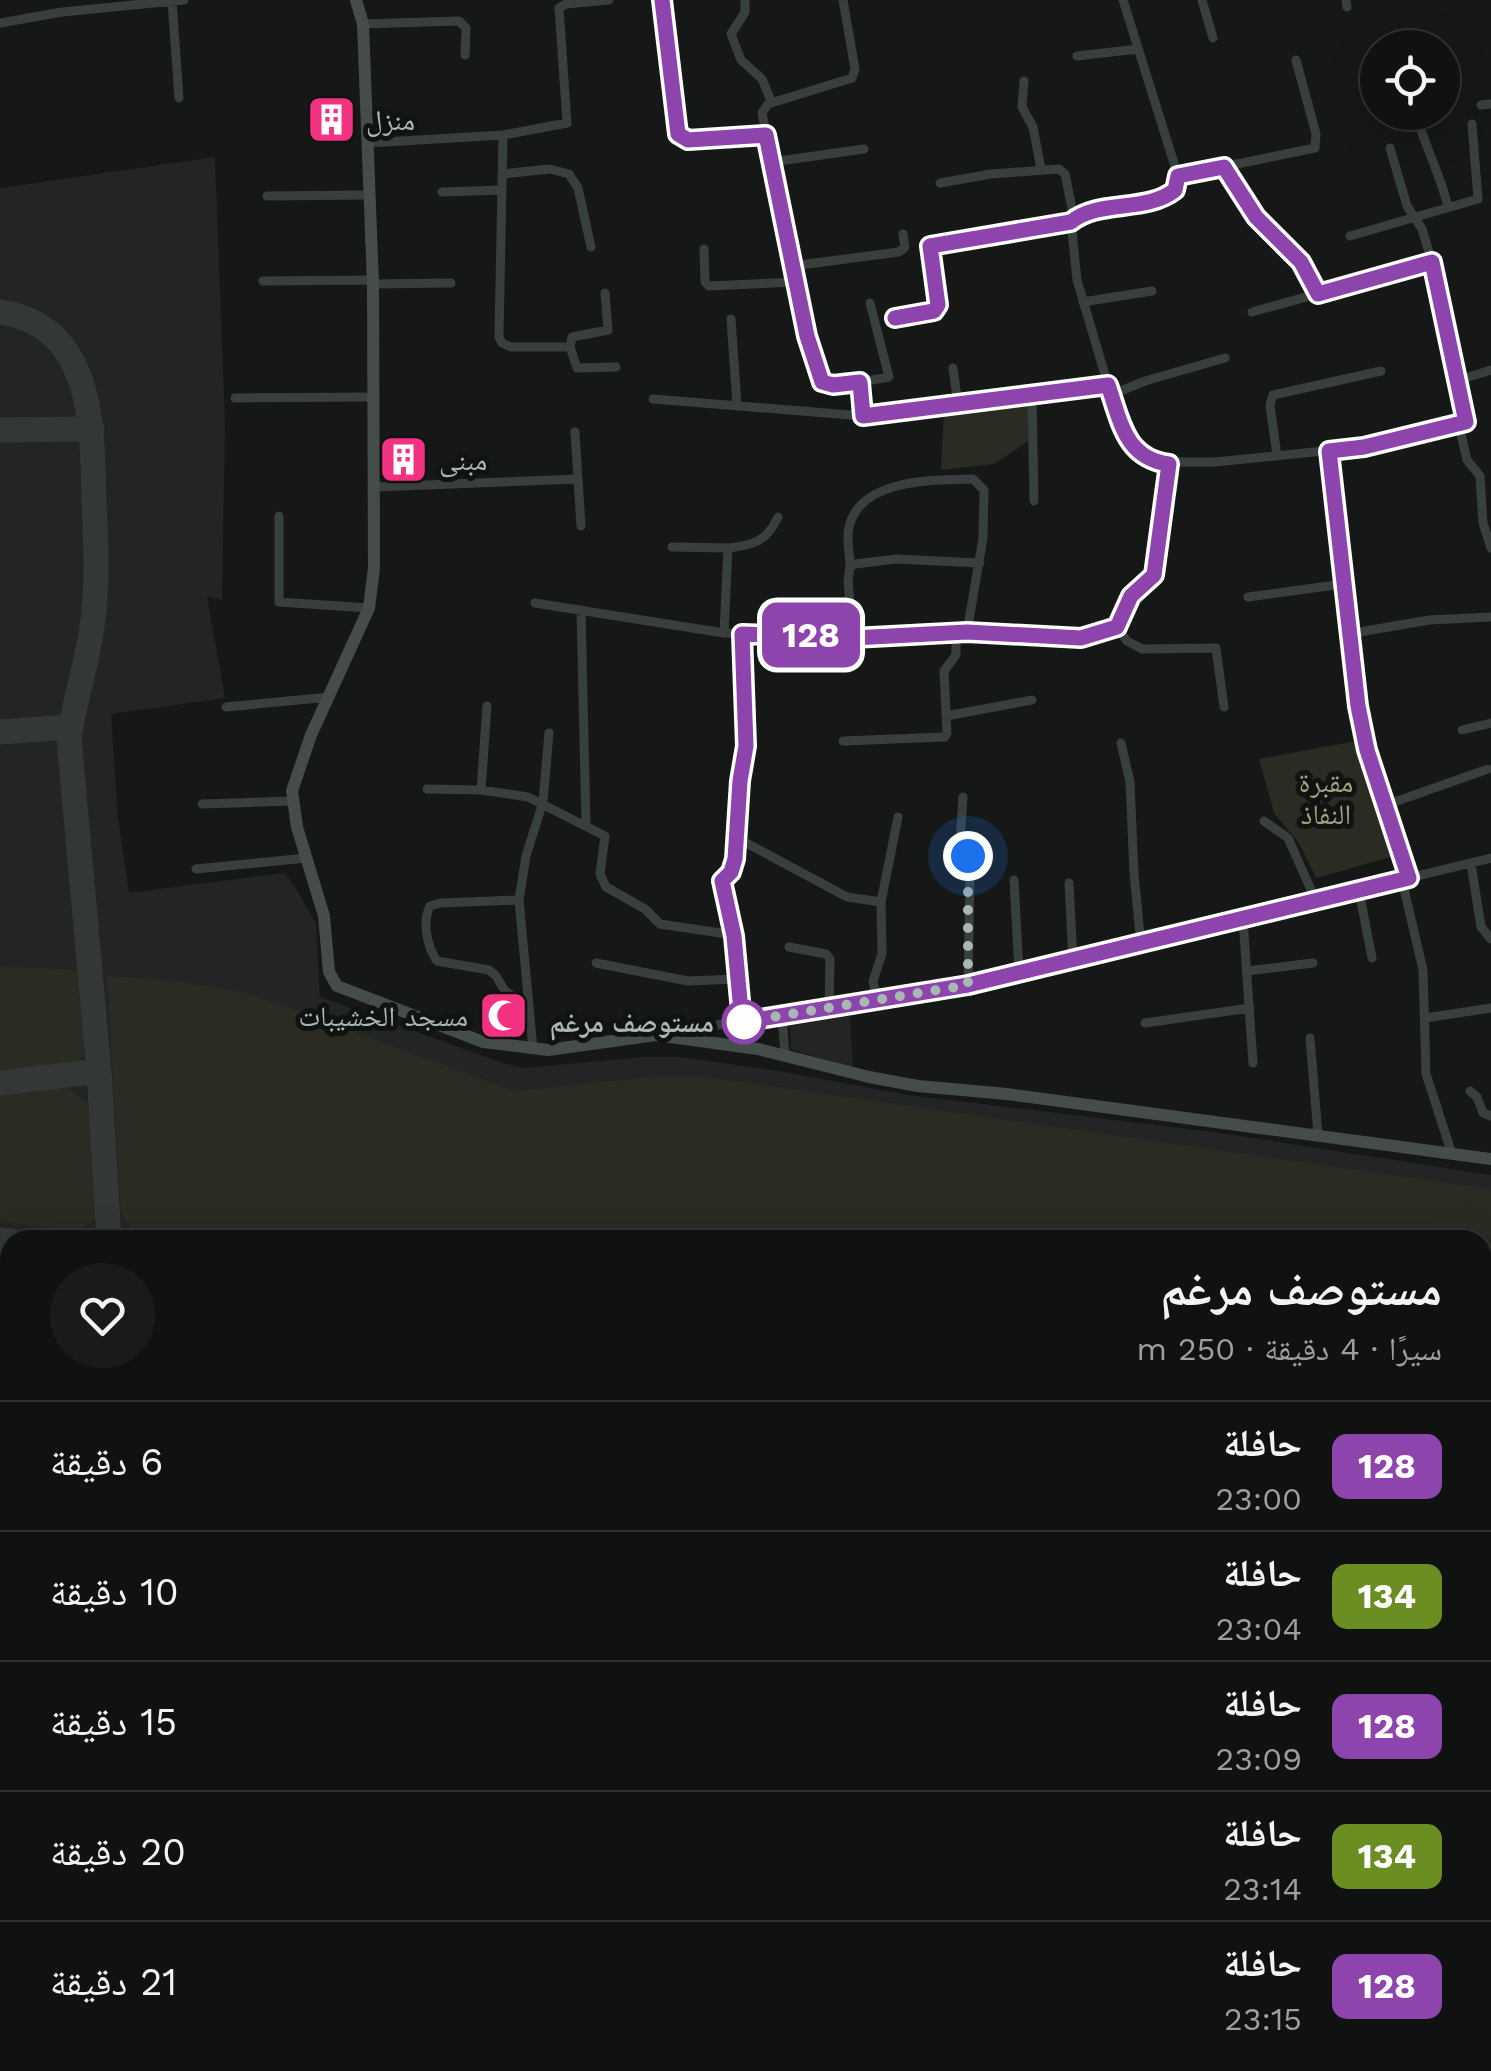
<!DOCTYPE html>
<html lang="ar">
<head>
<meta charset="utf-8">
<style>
  body { margin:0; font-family:"Work Sans","Noto Naskh Arabic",sans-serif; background:#191b1a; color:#f1f3f6; direction:rtl; height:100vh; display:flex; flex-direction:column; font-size:38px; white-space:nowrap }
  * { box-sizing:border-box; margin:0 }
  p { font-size:32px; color:#9c9e9f }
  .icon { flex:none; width:55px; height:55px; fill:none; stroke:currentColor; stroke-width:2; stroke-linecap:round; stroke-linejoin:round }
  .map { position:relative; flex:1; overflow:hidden; direction:ltr }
  .sheet { position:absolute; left:0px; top:1230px; width:1492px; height:842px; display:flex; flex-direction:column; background:#101211; border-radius:30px 30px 0 0; box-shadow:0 10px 40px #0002,0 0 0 2px #303231; direction:rtl }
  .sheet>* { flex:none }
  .badge { padding:0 20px; border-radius:15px; font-size:35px; line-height:65px }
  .tools { position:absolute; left:1360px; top:30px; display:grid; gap:20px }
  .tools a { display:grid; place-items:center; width:100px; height:100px; border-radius:50%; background:#101211; box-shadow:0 10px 40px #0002,0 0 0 2px #303231; font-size:50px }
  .you { position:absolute; width:50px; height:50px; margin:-25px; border:8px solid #fff; border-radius:50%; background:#1a73e8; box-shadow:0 0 0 15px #1a73e833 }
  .map>.badge { position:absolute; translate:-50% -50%; box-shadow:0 0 0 5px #fff }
  .round { display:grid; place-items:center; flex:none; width:105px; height:105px; border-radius:52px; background:#191b1a }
  .headline { display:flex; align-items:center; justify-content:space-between; height:170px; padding:0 50px }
  h1 { font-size:48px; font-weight:700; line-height:75px }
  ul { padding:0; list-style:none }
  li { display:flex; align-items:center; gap:30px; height:130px; padding:0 50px; border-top:2px solid #303231 }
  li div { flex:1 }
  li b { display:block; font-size:38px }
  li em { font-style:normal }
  li .badge { min-width:110px; font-weight:700; text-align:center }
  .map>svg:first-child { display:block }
  .built { fill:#222524 }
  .green { fill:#2a2b22 }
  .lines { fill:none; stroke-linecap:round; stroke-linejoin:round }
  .taxiway { stroke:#333836; stroke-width:25 }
  .runway { stroke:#333836; stroke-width:65 }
  .minor { stroke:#393f3d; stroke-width:9 }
  .tertiary { stroke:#393f3d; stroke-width:11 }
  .secondary { stroke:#454d4a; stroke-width:12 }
  .line-casing { stroke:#fff; stroke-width:22 }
  .line { stroke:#8e44ad; stroke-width:15 }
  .walk { stroke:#a7b8b1; stroke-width:10; stroke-dasharray:0 18 }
  .stop-dot { fill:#fff; stroke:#8e44ad; stroke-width:5 }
  .labels { text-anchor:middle; stroke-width:10; stroke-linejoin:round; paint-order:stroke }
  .poi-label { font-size:28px; fill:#a7b8b1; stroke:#111312; text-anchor:start }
  .park-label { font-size:28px; fill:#a3a27e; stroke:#111312 }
  .stop-label { font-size:28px; font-weight:bold; fill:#a7b8b1; stroke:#111312; text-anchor:end }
</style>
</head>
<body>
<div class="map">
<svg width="1491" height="2071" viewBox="0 0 1491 2071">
  <rect width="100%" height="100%" fill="#161817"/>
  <!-- built -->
  <path class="built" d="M215,157L225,424L222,600L207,596L225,698L111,714L118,819L129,893L284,873L294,885L316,924L320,997L503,1063L524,1068L645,1057H680L785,1072L908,1095L1214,1132L1491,1175V2071H876L878,2062H1482V1240H10V1770L0,1771V188Z
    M850,1016L853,1069L791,1049L790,1026Z"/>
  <!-- green -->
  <path class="green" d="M1029,400L1030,440L994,464L941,470L944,409Z
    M1361,740L1398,855L1316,878L1299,843L1274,813L1259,759Z
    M0,966L81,970L89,1042C83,1078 29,1073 0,1076Z
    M107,976L170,980L245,992L515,1091L660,1076H702L1491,1189V1441L1482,1439V1240H139L121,1214Z
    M63,1085L88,1103L93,1115L102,1208L94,1220L78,1231L0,1221V1093Z
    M0,1306L10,1308V1473L0,1471Z
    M1482,1524L1491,1525V1690L1483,1689Z
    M0,1530L10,1532V1691L0,1690Z
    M1483,1745L1491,1746V1882L1488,1886L1482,1885Z"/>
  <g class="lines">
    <!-- taxiway -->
    <path class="taxiway" d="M0,312C96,326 92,430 94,504C96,545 98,586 92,627C87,664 74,701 69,739L99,1071L109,1240
      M0,430L92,429
      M0,732L70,727
      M0,1083L99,1071
      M0,1497L10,1499
      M1482,1712L1491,1713
      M1482,1902L1491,1903
      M1044,2071L1045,2062"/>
    <!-- runway -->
    <path class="runway" d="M0,1260L10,1261
      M1482,1473L1491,1475"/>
    <!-- minor -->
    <path class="minor" d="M662,0L678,134L688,140L766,135
      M745,0V12L731,34L741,60L762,79L772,103
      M843,0L855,69L852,78L768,104L762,113L807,335L822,382L844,385L889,377L870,303
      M1202,0L1213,38
      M1346,0L1347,7
      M172,1L179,98
      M0,23L62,12L184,0
      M363,24L459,21L466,28L465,55
      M1077,56L1138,49
      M1024,81L1022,107L1033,127L1041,169
      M1481,105L1491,104
      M1416,114C1425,147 1440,173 1448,207
      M503,135L567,123L559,8L566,4L609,0
      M368,143L503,135L499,337L502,343L511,347H570
      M772,162L864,149
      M1224,167L1256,217L1301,262L1318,294
      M502,174L550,169L569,174L578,188L591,247
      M1178,176L1315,148L1316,134L1296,60
      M940,183L991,174L1059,169L1065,174L1074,218
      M442,192L502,190
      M267,196L369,195
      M1071,222L1077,280L1108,385L1133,449L1151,462H1215L1363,447L1459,426L1467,417L1432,262L1422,229L1407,206L1390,148
      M1350,236L1478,199L1472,124
      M704,249L705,282L709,286L795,282
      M792,266L899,252L905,247L903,234
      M263,281L373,280
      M373,284L451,283
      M605,293L608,330L572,337L570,347L577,368L616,367
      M1083,302L1152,291
      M1252,312L1432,262
      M895,318L935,311L938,305L930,246L1071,222C1098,198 1146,213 1175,190L1178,176L1123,0
      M731,319L737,405
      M953,368L958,405
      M1459,380L1491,370
      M860,382L863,416
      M1111,395L1145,381L1225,358
      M1032,396L1034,501
      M235,398L374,397
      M653,399L863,416L1108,385
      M1459,426L1467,460L1480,476L1483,523L1491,548
      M575,432L581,526
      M1329,451L1358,706L1367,750L1409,879
      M1277,456L1270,405L1273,395L1381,371
      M375,487L578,479
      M279,516V602L369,608
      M672,547L728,548L724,633
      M728,548C754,545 767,541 778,517
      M850,567C850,556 846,539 849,527C860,478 935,480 973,479L984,490L983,538L967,632
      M1248,597L1343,584
      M535,603L724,633L853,638L967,632L1081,638L1107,632L1122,623L1131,596L1154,575L1169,464
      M581,610L586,825
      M1117,627L1127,641L1142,649L1216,648L1224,707
      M741,634L746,746L740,781L735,859L722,884L734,935L742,1022
      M1348,634L1429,620L1491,617
      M853,638L848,581L850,567L855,564L896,559L980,563
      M226,707L330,697
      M946,716L1032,700
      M1462,730L1491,723
      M843,741L945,737L947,733L944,671L956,655V632
      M1121,743L1130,782L1134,874L1141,945
      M427,789L481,790L528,797L605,836L600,874L606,887L645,909L660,924L734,935
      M481,790L487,706
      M963,797L960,843L968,856L970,870L968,985
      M202,804L292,801
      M1386,805L1488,769
      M1264,821L1288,838L1316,901
      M737,838L847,897L881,902
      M1471,864L1481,927L1491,939
      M196,869L306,858
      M1014,880L1019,973
      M1402,880L1423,970L1426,1074L1452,1154
      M1069,883L1073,961
      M1359,891L1372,958
      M519,900L440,903L430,906C422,921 427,947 437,961L489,970L496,976L505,991L527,1006
      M1243,920L1253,1063
      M789,947L826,954L830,959L829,1009
      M596,963L688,981L738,979
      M1247,971L1313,963
      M877,1001L873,981L882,954L881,902L898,817
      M782,1016L785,1056
      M1425,1018L1491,1008
      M1145,1023L1250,1008
      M668,1033L968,985L1491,858
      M1310,1038L1318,1135
      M533,1049L519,900L526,856L543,802L549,733
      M1470,1091L1477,1097L1483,1113L1491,1116
      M286,2071V2062
      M589,2071V2062
      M700,2071L704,2062"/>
    <!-- tertiary -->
    <path class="tertiary" d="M0,1914L10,1917
      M99,2062V2071"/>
    <!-- secondary -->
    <path class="secondary" d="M356,0L363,24L373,284L374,568L369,608L311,735L292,791L297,827L324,916L329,972L337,986L483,1042L548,1050L656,1035L758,1049L869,1077L918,1086L1007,1094L1491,1159"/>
  </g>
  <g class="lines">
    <defs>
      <path id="line" d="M662,0L678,134L688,140L766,135L807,336L822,382L833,385L860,382L863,416L1108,385C1121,422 1125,458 1169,464L1154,575L1131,596L1117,627L1081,638L967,632L853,638L742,634L746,746L740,781L735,859L731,872L722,881L734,936L742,1022L968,985L1409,878L1367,750L1358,706L1329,451L1364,447L1466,422L1432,262L1318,294L1301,262L1256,217L1224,167L1178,176L1175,190C1146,213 1099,199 1071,222L930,246L938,305L934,311L895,318"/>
    </defs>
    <!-- line casing -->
    <use href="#line" class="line-casing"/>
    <!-- line -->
    <use href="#line" class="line"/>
    <!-- walk -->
    <path class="walk" d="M744,1022H742L968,985V856"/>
  </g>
  <!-- icons -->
  <defs>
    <symbol id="building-square" viewBox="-11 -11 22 22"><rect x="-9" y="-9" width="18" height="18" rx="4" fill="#f33282" stroke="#111312"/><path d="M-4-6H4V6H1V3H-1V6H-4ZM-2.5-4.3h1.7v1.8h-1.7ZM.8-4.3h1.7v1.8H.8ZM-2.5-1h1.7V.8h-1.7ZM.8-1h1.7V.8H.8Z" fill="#fff"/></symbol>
    <symbol id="mosque-square" viewBox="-11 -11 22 22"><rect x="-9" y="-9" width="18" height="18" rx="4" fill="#f33282" stroke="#111312"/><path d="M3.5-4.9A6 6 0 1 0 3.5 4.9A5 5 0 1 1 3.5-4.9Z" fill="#fff"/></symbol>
  </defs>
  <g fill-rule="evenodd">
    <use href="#building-square" x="304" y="92" width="55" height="55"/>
    <use href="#building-square" x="376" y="432" width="55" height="55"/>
    <use href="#mosque-square" x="476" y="988" width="55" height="55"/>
  </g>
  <!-- markers -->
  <circle class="stop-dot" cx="744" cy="1022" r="20"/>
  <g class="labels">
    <!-- poi labels -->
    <g class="poi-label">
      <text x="366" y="130">منزل</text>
      <text x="439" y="470">مبنى</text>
      <text x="468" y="1026" text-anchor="end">مسجد الخشيبات</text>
    </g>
    <!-- park labels -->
    <g class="park-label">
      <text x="1326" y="792">مقبرة<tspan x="1326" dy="32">النفاذ</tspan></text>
    </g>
    <!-- stop labels -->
    <g class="stop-label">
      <text x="714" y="1032">مستوصف مرغم</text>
    </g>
  </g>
</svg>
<div class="tools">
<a><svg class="icon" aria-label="locate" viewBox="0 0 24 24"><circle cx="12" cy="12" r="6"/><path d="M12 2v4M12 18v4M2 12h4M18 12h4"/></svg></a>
</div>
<div class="you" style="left:968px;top:856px"></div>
<b class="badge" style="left:811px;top:635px;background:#8e44ad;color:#fff">128</b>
<section class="sheet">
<div class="headline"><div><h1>مستوصف مرغم</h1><p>سيرًا · 4 دقيقة · 250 m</p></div><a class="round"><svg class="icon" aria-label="heart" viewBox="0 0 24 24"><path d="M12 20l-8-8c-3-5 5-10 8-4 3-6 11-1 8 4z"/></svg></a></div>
<ul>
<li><span class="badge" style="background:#8e44ad;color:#fff">128</span><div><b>حافلة</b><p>23:00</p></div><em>6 دقيقة</em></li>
<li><span class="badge" style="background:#6b8e23;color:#fff">134</span><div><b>حافلة</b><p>23:04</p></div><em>10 دقيقة</em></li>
<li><span class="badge" style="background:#8e44ad;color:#fff">128</span><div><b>حافلة</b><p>23:09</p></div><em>15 دقيقة</em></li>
<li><span class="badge" style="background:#6b8e23;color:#fff">134</span><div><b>حافلة</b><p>23:14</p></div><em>20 دقيقة</em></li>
<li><span class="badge" style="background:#8e44ad;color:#fff">128</span><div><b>حافلة</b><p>23:15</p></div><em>21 دقيقة</em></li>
</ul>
</section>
</div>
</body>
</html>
